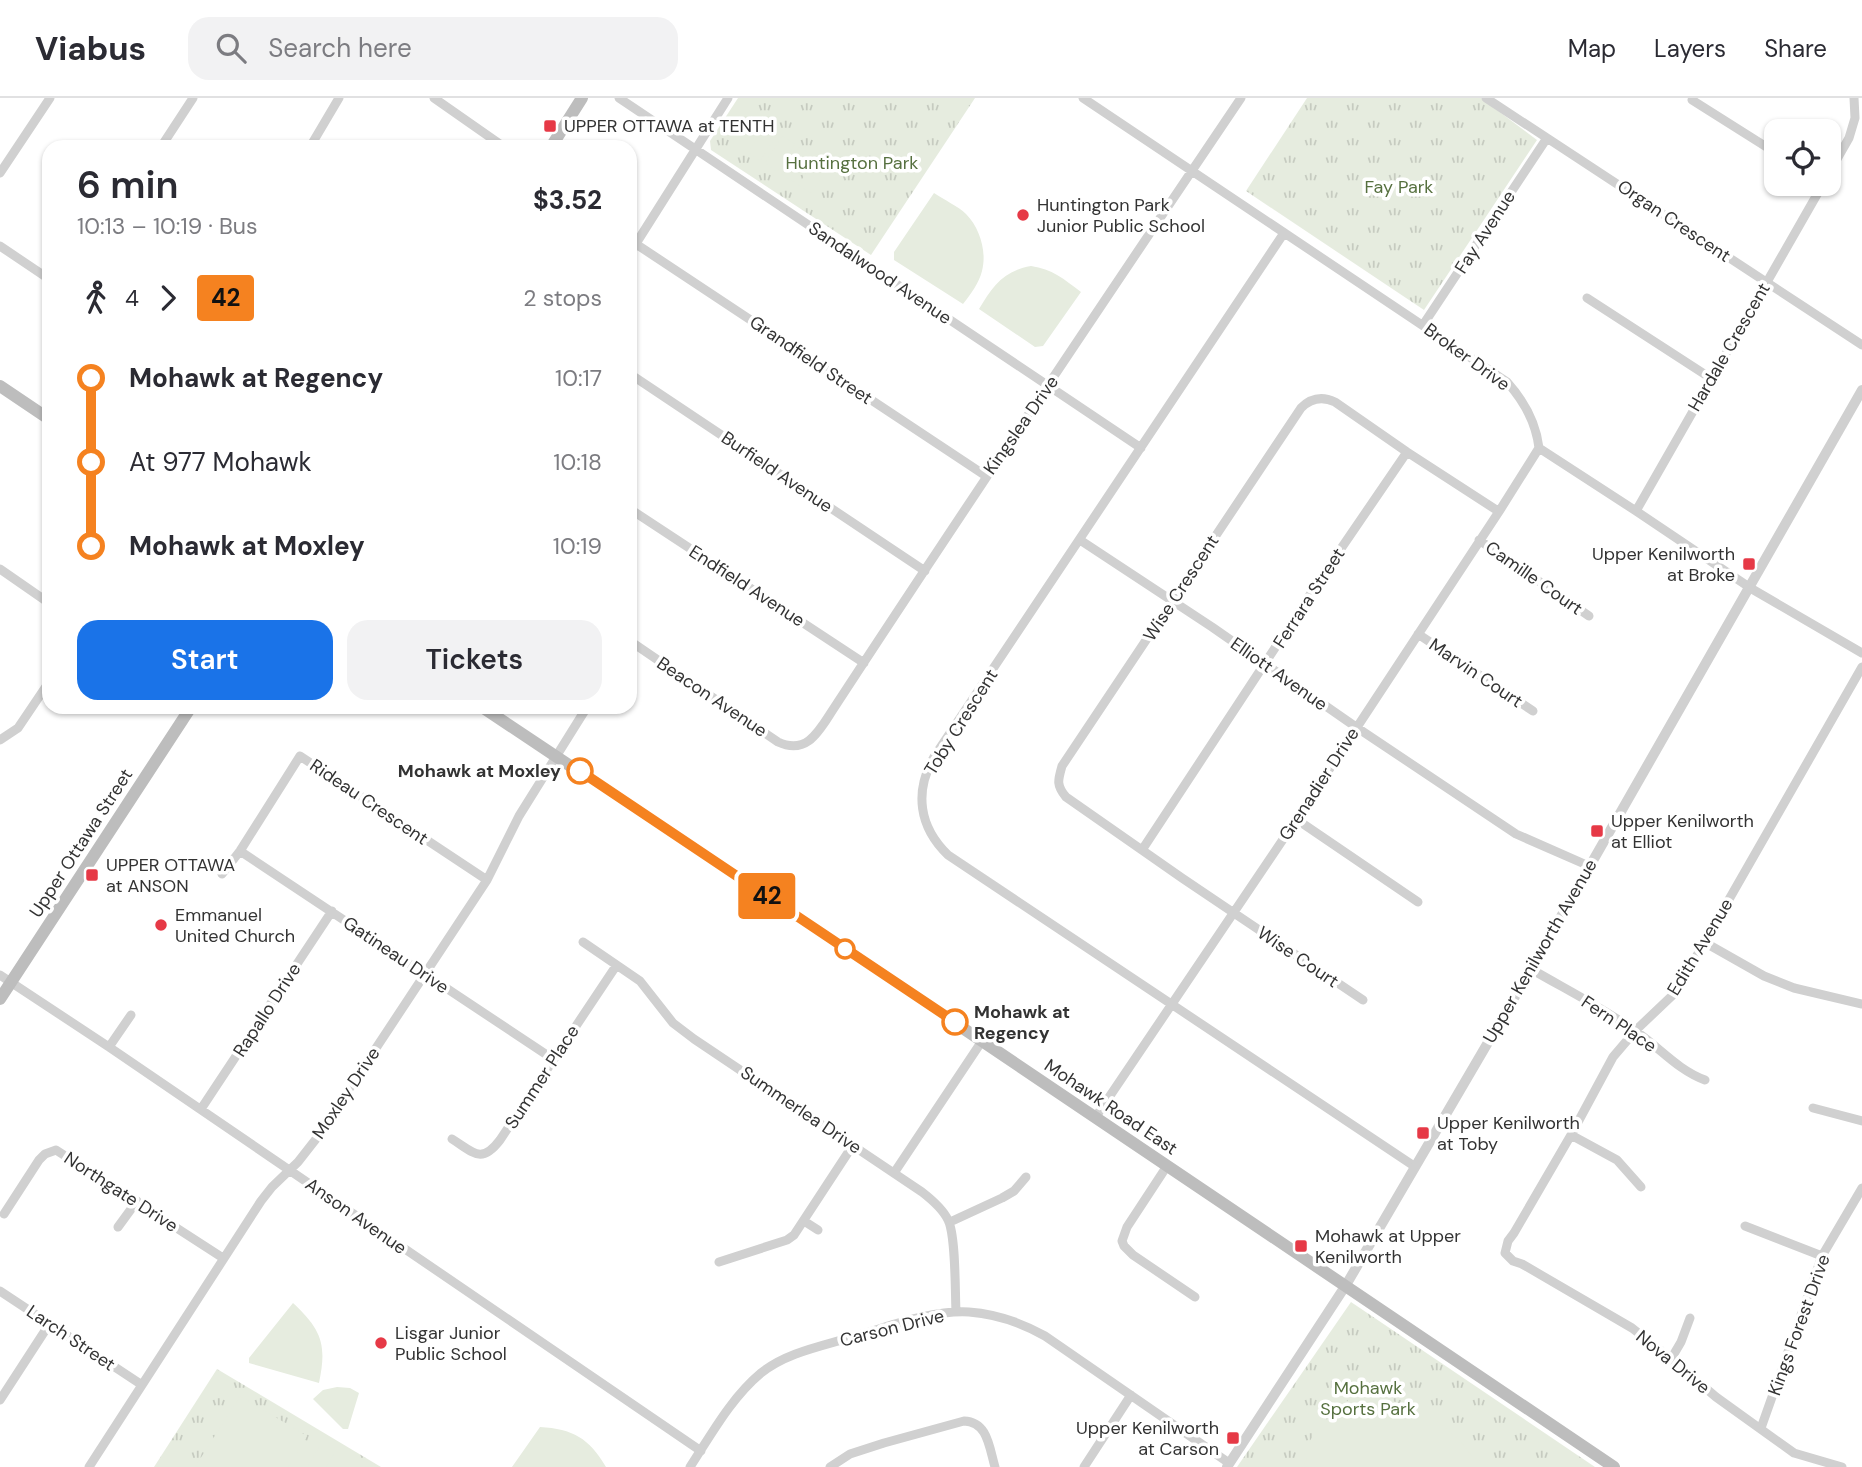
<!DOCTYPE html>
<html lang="en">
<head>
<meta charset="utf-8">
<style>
  body { margin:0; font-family:"DM Sans",sans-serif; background:#f2f2f3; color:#2b2b33; height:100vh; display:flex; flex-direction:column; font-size:26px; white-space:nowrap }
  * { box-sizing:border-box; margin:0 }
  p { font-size:23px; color:#7c7c81 }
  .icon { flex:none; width:38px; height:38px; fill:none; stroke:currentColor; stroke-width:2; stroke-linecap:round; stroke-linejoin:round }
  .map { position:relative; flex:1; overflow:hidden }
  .panel { position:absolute; left:42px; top:42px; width:595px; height:574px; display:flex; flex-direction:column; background:#fff; border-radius:21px; box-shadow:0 2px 5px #0004 }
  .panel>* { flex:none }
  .badge { padding:0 14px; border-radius:5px; font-size:24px; line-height:46px }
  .tools { position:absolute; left:1764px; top:21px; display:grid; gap:14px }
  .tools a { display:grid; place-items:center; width:77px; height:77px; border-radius:14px; background:#fff; box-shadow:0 2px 5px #0004; font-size:35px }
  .map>.badge { position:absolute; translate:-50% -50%; box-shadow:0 0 0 4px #fff }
  .legs { display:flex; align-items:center; gap:10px; height:77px; padding:0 35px; font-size:23px }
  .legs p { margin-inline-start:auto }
  .summary { display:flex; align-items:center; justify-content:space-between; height:119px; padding:0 35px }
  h1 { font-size:38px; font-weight:600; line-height:52px }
  .action { display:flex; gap:14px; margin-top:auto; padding:14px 35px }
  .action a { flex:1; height:80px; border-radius:21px; background:#1a73e8; color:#fff; font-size:28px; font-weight:600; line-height:80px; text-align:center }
  .action a+a { background:#f2f2f3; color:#2b2b33 }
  ul { padding:0 35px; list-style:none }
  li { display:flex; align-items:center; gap:24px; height:84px; font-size:26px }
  li i { display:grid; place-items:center; width:10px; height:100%; margin:0 9px; background:currentColor }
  li i::after { content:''; width:18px; height:18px; margin:-9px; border:5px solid; border-radius:50%; background:#fff }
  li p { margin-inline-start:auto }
  li:first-child i { background:linear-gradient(#0000 50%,currentColor 0) }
  li:last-child i { background:linear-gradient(currentColor 50%,#0000 0) }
  header { display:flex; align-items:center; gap:42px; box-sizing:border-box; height:98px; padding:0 35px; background:#fff; border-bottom:2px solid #e1e1e2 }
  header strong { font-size:33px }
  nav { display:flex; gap:38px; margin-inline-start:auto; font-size:24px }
  .search { width:490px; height:63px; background:#f2f2f3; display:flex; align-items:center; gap:18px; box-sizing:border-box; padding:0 24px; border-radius:21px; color:#7c7c81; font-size:26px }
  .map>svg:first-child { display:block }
  .park { fill:url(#park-tufts) }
  .garden { fill:#e6ecdf }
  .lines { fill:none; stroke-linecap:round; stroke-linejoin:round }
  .minor { stroke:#d0d0d0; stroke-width:9 }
  .tertiary { stroke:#d0d0d0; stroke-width:10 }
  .secondary { stroke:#bdbdbd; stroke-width:12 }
  .line-1-casing { stroke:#fff; stroke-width:16 }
  .line-1 { stroke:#f58220; stroke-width:10 }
  .poi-dot { fill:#e63946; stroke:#fff; stroke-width:2.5 }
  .stop-1-dot { fill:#fff; stroke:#f58220; stroke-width:3.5 }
  .labels { text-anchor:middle; stroke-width:7; stroke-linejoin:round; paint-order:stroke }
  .poi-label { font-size:18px; fill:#333; stroke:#fff; text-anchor:start }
  .park-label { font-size:18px; fill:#56703f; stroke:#fff }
  .street-label { font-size:18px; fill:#333; stroke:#fff }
  .stop-label { font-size:18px; font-weight:bold; fill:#333; stroke:#fff; text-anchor:end }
</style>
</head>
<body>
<header>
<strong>Viabus</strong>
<div class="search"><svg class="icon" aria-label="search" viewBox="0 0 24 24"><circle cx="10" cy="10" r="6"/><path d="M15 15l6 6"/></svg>Search here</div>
<nav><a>Map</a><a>Layers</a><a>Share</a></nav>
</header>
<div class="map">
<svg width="1862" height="1369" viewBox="0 0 1862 1369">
  <defs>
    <pattern id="park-tufts" width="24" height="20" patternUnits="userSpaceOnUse" patternTransform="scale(1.75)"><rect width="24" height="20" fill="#e6ecdf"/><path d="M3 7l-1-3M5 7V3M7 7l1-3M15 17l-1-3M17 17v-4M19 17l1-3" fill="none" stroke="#c6cbc0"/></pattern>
  </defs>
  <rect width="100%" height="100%" fill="#fff"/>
  <!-- park -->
  <path class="park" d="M738,0H975L871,157L711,52L710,43Z
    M1307,0H1481L1537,42L1424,212L1246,93Z
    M1351,1204L1595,1369H1237Z
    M217,1271L381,1369H154Z"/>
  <!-- garden -->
  <path class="garden" d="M766,27L778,35L760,63L748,54Z
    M782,38L795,46L777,74L765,65Z
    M799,49L812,57L794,84L781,76Z
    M816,60L829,68L811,95L798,87Z
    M934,95C944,102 958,108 966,116C980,130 987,154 982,173C979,185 971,196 963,206L894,162V154Z
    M1031,168C1052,171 1064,181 1081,194L1043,248L1035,249L979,211C993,188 1003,173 1031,168Z
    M293,1205C322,1232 327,1247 319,1285L249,1265V1260Z
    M1362,1282L1401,1308L1420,1314L1441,1326L1461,1344L1471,1357L1488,1369H1302L1306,1363L1307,1347L1323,1323L1339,1315Z
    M337,1289L350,1290L359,1295L348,1331H343L313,1301L323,1292Z
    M240,1298L307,1338L288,1369H195Z
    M540,1329C573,1331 589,1340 606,1369H512Z
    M320,1348L334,1356L326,1369H307Z"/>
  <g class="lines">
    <!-- minor -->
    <path class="minor" d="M434,0L504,49
      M619,0L1141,350
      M1083,0L1507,284C1524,303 1536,324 1539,350L1636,413L1752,491L1862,555
      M1486,0L1862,247
      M1692,2L1776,55
      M161,49L193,0
      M310,49L339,0
      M0,75L50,0
      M1829,75L1849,40L1855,20L1854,0
      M1284,135L934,659C914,694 919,729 948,757L1414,1068
      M636,146L986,378
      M0,148L49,181
      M630,155L728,0
      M1587,200L1712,281
      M1423,227L1547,40
      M630,276L925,473
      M630,411L864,565
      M1636,413L1823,86
      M1080,442L1212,529L1356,629L1516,736L1589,768
      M1479,442L1589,518
      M0,471L49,505
      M1418,536L1533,613
      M630,543L778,644C808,658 820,631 834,610C968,405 1104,203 1241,0
      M0,642L18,630L49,584
      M1296,721L1418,804
      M1142,752L1325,474L1407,354
      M240,753L553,961
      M222,776L240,753L300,658L487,782
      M583,844L640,883L673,925L694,941L922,1094C931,1101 943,1111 948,1122C956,1137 955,1194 956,1214
      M1704,844L1764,878L1794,890L1862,906
      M1531,871C1567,892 1605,911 1638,935C1661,951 1678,972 1705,982
      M0,877L109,949L701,1353
      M1363,902L1182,780L1066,699C1056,687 1058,682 1062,668L1301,310C1311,300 1322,298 1335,304L1407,354L1498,413
      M109,949L131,917
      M1813,1010L1862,1023
      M201,1011L332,813
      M1095,1020L1288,734L1500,412L1539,350
      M1571,1037L1617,1062L1641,1089
      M452,1041C473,1054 481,1067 500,1042L616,868
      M1167,1068L1127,1129L1122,1143L1124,1148L1133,1157L1195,1199
      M894,1075L982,943
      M4,1116L39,1062L45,1056L56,1052L223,1160
      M804,1123L818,1132
      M950,1124L1002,1100L1014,1093L1026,1079
      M1745,1128L1822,1158
      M118,1129L137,1103
      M719,1164L787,1142L794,1137L853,1047
      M0,1193L142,1287
      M1671,1261L1681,1244L1690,1220
      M0,1302L50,1225
      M1761,1330L1822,1158L1862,1090
      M89,1369L261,1103L272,1089L298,1064L316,1041L487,782L519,718L587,609
      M690,1369C711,1337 731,1300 761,1275C787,1254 823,1248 855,1238C891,1228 931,1212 969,1214C996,1216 1022,1225 1045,1238L1229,1365
      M830,1369L850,1356L884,1345L964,1323C988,1324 989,1349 995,1369
      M1084,1369L1131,1297
      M1842,1369L1794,1355L1716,1299L1669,1259L1632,1230L1522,1166L1513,1163L1505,1155L1508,1143L1514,1135L1571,1037L1613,959L1636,932L1676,894L1862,569"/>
    <!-- tertiary -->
    <path class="tertiary" d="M1227,1369L1346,1187L1531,871L1862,292"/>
    <!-- secondary -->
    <path class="secondary" d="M551,49L582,0
      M0,288L49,321
      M482,609L982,943L1614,1369
      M0,901L191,609"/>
  </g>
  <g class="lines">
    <defs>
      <path id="line-1" d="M580,673L955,924"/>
    </defs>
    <!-- line-1 casing -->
    <use href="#line-1" class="line-1-casing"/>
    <!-- line-1 -->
    <use href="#line-1" class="line-1"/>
  </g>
  <!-- markers -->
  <g class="poi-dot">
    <rect x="543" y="21" width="14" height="14" rx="3.5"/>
    <circle cx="1023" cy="117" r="7"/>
    <rect x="1742" y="459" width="14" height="14" rx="3.5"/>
    <rect x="1590" y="726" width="14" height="14" rx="3.5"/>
    <rect x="85" y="770" width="14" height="14" rx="3.5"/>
    <circle cx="161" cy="827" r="7"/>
    <rect x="1416" y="1028" width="14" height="14" rx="3.5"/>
    <rect x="1294" y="1141" width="14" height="14" rx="3.5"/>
    <circle cx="381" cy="1245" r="7"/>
    <rect x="1226" y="1333" width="14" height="14" rx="3.5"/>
  </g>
  <g class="stop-1-dot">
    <circle cx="580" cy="673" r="12"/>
    <circle cx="845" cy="851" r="9"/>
    <circle cx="955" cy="924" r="12"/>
  </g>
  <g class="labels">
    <!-- poi labels -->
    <g class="poi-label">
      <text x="564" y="34">UPPER OTTAWA at TENTH</text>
      <text x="1037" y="113">Huntington Park<tspan x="1037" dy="21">Junior Public School</tspan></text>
      <text x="1735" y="462" text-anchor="end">Upper Kenilworth<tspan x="1735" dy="21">at Broke</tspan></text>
      <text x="1611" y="729">Upper Kenilworth<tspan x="1611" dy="21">at Elliot</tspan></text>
      <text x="106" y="773">UPPER OTTAWA<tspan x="106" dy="21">at ANSON</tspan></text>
      <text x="175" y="823">Emmanuel<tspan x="175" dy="21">United Church</tspan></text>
      <text x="1437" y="1031">Upper Kenilworth<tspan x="1437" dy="21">at Toby</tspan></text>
      <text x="1315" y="1144">Mohawk at Upper<tspan x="1315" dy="21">Kenilworth</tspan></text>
      <text x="395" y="1241">Lisgar Junior<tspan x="395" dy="21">Public School</tspan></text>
      <text x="1219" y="1336" text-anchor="end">Upper Kenilworth<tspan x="1219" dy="21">at Carson</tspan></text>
    </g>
    <!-- park labels -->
    <g class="park-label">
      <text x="852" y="71">Huntington Park</text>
      <text x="1399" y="95">Fay Park</text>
      <text x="1368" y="1296">Mohawk<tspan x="1368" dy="21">Sports Park</tspan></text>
    </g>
    <!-- street labels -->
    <g class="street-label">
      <text transform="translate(1674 123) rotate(34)" y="6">Organ Crescent</text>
      <text transform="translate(1485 134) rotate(-57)" y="6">Fay Avenue</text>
      <text transform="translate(880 175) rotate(34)" y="6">Sandalwood Avenue</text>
      <text transform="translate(1729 249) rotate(-60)" y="6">Hardale Crescent</text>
      <text transform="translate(1467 259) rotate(36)" y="6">Broker Drive</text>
      <text transform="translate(811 262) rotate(34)" y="6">Grandfield Street</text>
      <text transform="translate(1021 327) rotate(-55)" y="6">Kingslea Drive</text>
      <text transform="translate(777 374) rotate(34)" y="6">Burfield Avenue</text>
      <text transform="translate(1534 480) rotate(35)" y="6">Camille Court</text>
      <text transform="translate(747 488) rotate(33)" y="6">Endfield Avenue</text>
      <text transform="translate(1181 490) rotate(-57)" y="6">Wise Crescent</text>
      <text transform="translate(1309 500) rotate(-57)" y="6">Ferrara Street</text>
      <text transform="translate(1476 575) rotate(34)" y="6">Marvin Court</text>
      <text transform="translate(1279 576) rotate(35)" y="6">Elliott Avenue</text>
      <text transform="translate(712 599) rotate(34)" y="6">Beacon Avenue</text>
      <text transform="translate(961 624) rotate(-58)" y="6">Toby Crescent</text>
      <text transform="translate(1319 686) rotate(-57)" y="6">Grenadier Drive</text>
      <text transform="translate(369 704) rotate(34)" y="6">Rideau Crescent</text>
      <text transform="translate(81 745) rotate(-57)" y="6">Upper Ottawa Street</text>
      <text transform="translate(1700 849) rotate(-59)" y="6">Edith Avenue</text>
      <text transform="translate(1540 853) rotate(-60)" y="6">Upper Kenilworth Avenue</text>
      <text transform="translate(396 857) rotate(34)" y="6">Gatineau Drive</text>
      <text transform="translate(1298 859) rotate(34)" y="6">Wise Court</text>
      <text transform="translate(267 912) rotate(-57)" y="6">Rapallo Drive</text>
      <text transform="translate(1619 926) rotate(34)" y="6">Fern Place</text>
      <text transform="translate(542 979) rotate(-57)" y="6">Summer Place</text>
      <text transform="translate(346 995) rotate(-56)" y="6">Moxley Drive</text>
      <text transform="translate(1111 1009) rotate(34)" y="6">Mohawk Road East</text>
      <text transform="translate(801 1012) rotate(34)" y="6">Summerlea Drive</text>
      <text transform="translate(121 1094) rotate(33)" y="6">Northgate Drive</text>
      <text transform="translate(356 1118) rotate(35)" y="6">Anson Avenue</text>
      <text transform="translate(1799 1227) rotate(-70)" y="6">Kings Forest Drive</text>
      <text transform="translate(892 1230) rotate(-14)" y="6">Carson Drive</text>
      <text transform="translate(71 1240) rotate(34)" y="6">Larch Street</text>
      <text transform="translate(1673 1264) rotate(39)" y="6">Nova Drive</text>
    </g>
    <!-- stop labels -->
    <g class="stop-label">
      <text x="561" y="679">Mohawk at Moxley</text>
      <text x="974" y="920" text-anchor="start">Mohawk at<tspan x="974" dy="21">Regency</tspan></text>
    </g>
  </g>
</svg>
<div class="tools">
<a><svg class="icon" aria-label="locate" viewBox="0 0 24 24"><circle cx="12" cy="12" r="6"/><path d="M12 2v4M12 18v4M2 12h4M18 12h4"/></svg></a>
</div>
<b class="badge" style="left:767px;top:798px;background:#f58220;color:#111">42</b>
<section class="panel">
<div class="summary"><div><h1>6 min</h1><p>10:13 – 10:19 · Bus</p></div><b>$3.52</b></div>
<div class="legs"><svg class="icon" aria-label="walk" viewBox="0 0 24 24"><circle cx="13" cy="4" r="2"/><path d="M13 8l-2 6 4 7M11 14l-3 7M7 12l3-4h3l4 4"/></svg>4<svg class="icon" aria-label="forward" viewBox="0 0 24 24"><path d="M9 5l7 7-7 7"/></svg><b class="badge" style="background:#f58220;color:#111">42</b><p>2 stops</p></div>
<ul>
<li><i style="color:#f58220"></i><b>Mohawk at Regency</b><p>10:17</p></li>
<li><i style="color:#f58220"></i><span>At 977 Mohawk</span><p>10:18</p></li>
<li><i style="color:#f58220"></i><b>Mohawk at Moxley</b><p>10:19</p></li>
</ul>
<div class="action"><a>Start</a><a>Tickets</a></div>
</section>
</div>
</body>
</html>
